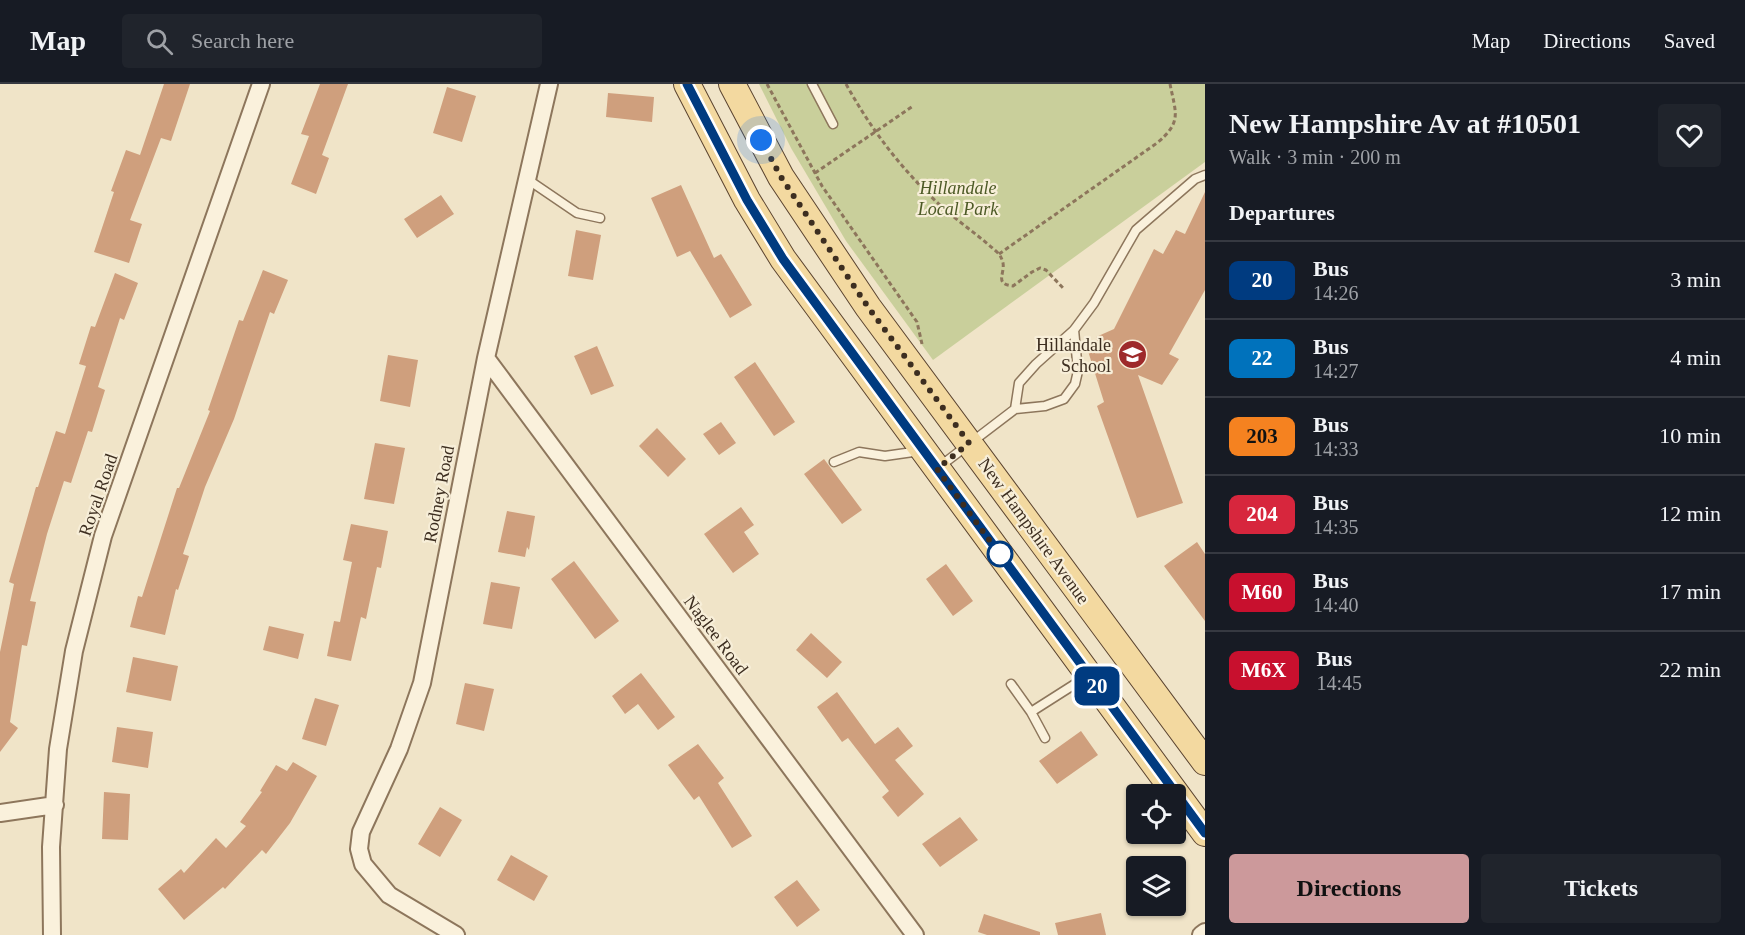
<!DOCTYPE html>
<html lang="en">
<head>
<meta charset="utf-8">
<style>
  body { margin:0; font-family:"Times New Roman",serif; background:#20242c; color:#f1f3f6; height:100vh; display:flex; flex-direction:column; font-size:22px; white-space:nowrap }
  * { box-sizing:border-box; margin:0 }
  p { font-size:20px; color:#9ea1a6 }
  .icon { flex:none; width:33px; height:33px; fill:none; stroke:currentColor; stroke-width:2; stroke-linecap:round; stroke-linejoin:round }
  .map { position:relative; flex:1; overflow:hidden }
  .side { display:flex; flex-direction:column; background:#171b24; width:540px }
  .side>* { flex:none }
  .badge { padding:0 12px; border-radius:9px; font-size:21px; line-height:39px }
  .tools { position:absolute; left:1126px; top:700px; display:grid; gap:12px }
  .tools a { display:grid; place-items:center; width:60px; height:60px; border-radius:6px; background:#171b24; box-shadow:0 2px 4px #0004; font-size:30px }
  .you { position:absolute; width:30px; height:30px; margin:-15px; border:4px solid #fff; border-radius:50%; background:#1a73e8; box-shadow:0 0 0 9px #1a73e833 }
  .map>.badge { position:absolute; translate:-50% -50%; box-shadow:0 0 0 3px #fff }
  h2 { padding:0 24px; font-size:22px; line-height:54px }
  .round { display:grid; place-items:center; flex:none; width:63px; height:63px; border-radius:6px; background:#20242c }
  .headline { display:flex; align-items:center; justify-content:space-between; height:102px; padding:0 24px }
  h1 { font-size:28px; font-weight:700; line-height:45px }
  .button { display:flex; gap:12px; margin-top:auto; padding:12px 24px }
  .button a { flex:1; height:69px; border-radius:6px; background:#cc999b; color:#111; font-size:24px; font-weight:700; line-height:69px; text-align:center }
  .button a+a { background:#20242c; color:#f1f3f6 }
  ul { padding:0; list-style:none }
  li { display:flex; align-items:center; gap:18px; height:78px; padding:0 24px; border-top:2px solid #363941 }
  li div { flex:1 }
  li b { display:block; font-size:22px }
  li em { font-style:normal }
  li .badge { min-width:66px; font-weight:700; text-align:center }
  header { display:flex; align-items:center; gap:36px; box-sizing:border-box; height:84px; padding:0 30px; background:#171b24; border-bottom:2px solid #363941 }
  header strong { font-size:28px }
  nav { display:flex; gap:33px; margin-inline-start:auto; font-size:21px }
  .search { width:420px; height:54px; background:#20242c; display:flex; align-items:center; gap:15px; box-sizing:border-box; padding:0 21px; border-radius:6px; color:#9ea1a6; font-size:22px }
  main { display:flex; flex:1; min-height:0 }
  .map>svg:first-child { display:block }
  .green { fill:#c9cf9b }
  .building { fill:#cf9f7d }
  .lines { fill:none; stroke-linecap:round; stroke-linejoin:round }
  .service-casing { stroke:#8d765c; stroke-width:11 }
  .minor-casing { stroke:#8d765c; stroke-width:20 }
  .primary-casing { stroke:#5b4430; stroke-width:28 }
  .path { stroke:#8d765c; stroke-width:3; stroke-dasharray:4.5 3; stroke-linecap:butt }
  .service { stroke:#faf1dc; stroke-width:8 }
  .minor { stroke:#faf1dc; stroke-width:16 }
  .primary { stroke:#f3d9a0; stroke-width:26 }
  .line-casing { stroke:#fff; stroke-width:14 }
  .line { stroke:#003b80; stroke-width:9 }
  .walk { stroke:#3d2e20; stroke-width:6; stroke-dasharray:0 10.8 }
  .stop-dot { fill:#fff; stroke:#003b80; stroke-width:3 }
  .labels { text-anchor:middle; stroke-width:4.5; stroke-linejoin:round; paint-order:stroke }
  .park-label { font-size:18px; font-style:italic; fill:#4d5a26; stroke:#f7eed8 }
  .poi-label { font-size:18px; fill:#3d2e20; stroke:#f7eed8; text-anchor:end }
  .street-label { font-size:18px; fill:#3d2e20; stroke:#f7eed8 }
</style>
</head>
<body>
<header>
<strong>Map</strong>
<div class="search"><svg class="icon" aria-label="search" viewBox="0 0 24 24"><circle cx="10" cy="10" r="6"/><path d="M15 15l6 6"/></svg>Search here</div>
<nav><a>Map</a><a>Directions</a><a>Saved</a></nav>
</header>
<main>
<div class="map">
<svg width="1205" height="851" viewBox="0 0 1205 851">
  <rect width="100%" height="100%" fill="#f0e4c8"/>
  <!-- green -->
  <path class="green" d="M759,0H1205V78L933,276L846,157L791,64Z"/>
  <!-- building -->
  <path class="building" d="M164,0H190L171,57L161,54L130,136L142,140L129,179L94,168L114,108L111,107L126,66L140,71Z
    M320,0H348L322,71L329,74L316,110L291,100L309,52L301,50Z
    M447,3L476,12L462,58L433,49Z
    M608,9L654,13L652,38L606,33Z
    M681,101L714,174L721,170L752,221L730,234L690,167L677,173L651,114Z
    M1205,108V206L1169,270L1179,275L1162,301L1138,291L1183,419L1137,434L1097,322L1104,318L1088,267L1098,262L1096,253L1114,245L1154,165L1163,170L1176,146L1185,150Z
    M441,111L454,130L417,154L404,135Z
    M576,146L601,151L593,196L568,192Z
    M263,186L288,196L274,230L270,228L234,335L205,403L183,470L189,472L178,506L176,505L165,551L130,543L138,512L142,513L177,404H179L210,327L208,326L239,236L243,237Z
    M115,189L138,199L124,236L120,234L98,303L105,306L92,348L88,347L71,399L64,397L47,450L30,517L36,518L27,562L22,561L10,638L18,644L0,668V568L14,500L9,498L36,403H38L56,347L65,350L86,282L79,280L91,242L95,243Z
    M597,262L614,302L591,311L574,272Z
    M388,271L418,276L410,323L380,317Z
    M755,278L795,338L774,352L734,293Z
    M721,338L736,359L719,371L703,350Z
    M657,344L686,375L668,393L639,362Z
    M375,359L405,364L394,420L364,415Z
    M824,375L862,426L842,440L804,390Z
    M741,423L754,441L744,448L759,470L733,489L704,450Z
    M507,427L535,432L529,466L527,463L525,473L498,468Z
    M351,440L388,447L381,484L377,483L366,535L361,533L351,577L327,572L334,537L340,538L352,478L343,476Z
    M1197,458L1205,470V537L1164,482Z
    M574,477L619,537L595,555L551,495Z
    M946,480L973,517L953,532L926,495Z
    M491,498L520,503L512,545L483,540Z
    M269,542L304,550L298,575L263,566Z
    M811,549L842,578L827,594L796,566Z
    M133,573L178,582L171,617L126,608Z
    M641,589L675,633L658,646L638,620L625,630L612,612Z
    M465,599L494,605L484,647L456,640Z
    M837,608L875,660L898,643L913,662L895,676L924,710L898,733L882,713L889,707L848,654L842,658L817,623Z
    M315,614L339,621L326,662L302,655Z
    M117,643L153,648L148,684L112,678Z
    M1081,647L1098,671L1057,700L1039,677Z
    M698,660L724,694L718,699L752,752L732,764L699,712L694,716L668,681Z
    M293,678L317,692L290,739L266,770L262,766L225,805L223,803L184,836L158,805L181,785L184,789L216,754L226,764L246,742L240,738L262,708L260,707L276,681L287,687Z
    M104,708L130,710L128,756L102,755Z
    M440,723L462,736L440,773L418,760Z
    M960,733L978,756L940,783L922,760Z
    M511,771L548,792L534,817L497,796Z
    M797,796L820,826L797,843L774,813Z
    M1101,829L1106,851H1058L1055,839Z
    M984,830L1040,848V851H987L978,848Z"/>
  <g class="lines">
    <defs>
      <path id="service" d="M812,0L833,40
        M527,95L577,129L600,134
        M1015,325L1019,299L1036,280L1074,246L1094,219L1136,146L1195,95L1205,91
        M834,378L859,368L885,372L920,367
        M939,383L1015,325L1045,322L1064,315L1075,300L1078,287L1074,246
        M1011,600L1031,628L1086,593
        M1031,628L1045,654"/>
      <path id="minor" d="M486,274L915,851
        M0,729L55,721
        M52,851L51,763L58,665L74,567L103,452L261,0
        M456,851L389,811L363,780L359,765L361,748L399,665L422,599L486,274L549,0
        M1201,851L1205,848"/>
      <path id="primary" d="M687,0L747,116L783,175L1205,749
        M732,0L781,93L868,223L1205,678"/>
    </defs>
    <!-- service casing -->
    <use href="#service" class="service-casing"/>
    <!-- minor casing -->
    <use href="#minor" class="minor-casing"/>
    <!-- primary casing -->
    <use href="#primary" class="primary-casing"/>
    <!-- path -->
    <path class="path" d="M767,0L822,102L917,238L922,260
      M846,0C872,47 902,86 942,123C960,139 981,153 999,170C1001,173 1002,175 1003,179C1005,190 994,200 1013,202L1032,188L1040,184L1046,186L1063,204
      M815,89L913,22
      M999,170L1157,59C1182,38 1176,30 1170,0"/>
    <!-- service -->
    <use href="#service" class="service"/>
    <!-- minor -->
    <use href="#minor" class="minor"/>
    <!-- primary -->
    <use href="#primary" class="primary"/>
  </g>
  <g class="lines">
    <defs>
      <path id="line" d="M687,0L747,116L783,175L1205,749"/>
    </defs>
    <!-- line casing -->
    <use href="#line" class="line-casing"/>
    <!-- line -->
    <use href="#line" class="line"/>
    <!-- walk -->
    <path class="walk" d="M761,56L781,93L868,223L969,359L937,385L1004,476L1000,470"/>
  </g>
  <!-- icons -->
  <defs>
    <symbol id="school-disc" viewBox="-11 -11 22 22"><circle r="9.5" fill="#9e2a2b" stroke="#f7eed8"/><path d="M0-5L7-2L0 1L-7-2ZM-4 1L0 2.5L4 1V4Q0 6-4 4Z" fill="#fff"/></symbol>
  </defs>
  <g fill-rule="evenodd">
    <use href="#school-disc" x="1116" y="254" width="33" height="33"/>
  </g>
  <!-- markers -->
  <circle class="stop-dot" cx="1000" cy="470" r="12"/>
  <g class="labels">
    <!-- park labels -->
    <g class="park-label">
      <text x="958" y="110">Hillandale<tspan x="958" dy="21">Local Park</tspan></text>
    </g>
    <!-- poi labels -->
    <g class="poi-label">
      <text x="1111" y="267">Hillandale<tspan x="1111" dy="21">School</tspan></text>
    </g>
    <!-- street labels -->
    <g class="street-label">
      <text transform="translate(439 410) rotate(-79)" y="6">Rodney Road</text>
      <text transform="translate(98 411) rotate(-71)" y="6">Royal Road</text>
      <text transform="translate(1034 447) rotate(54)" y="6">New Hampshire Avenue</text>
      <text transform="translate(716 551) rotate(53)" y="6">Naglee Road</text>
    </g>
  </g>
</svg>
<div class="tools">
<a><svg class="icon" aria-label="locate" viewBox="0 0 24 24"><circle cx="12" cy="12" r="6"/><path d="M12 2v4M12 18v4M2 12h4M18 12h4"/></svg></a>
<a><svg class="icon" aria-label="layers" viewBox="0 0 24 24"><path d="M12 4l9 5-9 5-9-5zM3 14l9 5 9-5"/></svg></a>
</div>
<div class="you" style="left:761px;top:56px"></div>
<b class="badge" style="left:1097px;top:602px;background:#003b80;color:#fff">20</b>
</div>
<section class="side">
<div class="headline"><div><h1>New Hampshire Av at #10501</h1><p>Walk · 3 min · 200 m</p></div><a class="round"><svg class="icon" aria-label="heart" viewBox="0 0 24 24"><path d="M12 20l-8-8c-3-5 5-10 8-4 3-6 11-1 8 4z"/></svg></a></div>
<h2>Departures</h2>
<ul>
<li><span class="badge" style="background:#003b80;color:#fff">20</span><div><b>Bus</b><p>14:26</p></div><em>3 min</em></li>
<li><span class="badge" style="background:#0072bc;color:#fff">22</span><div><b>Bus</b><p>14:27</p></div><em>4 min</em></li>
<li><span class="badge" style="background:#f58220;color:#111">203</span><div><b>Bus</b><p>14:33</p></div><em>10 min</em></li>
<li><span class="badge" style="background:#d7263d;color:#fff">204</span><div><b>Bus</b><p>14:35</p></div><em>12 min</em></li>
<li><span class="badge" style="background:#c8102e;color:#fff">M60</span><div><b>Bus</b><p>14:40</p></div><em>17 min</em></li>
<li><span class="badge" style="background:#c8102e;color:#fff">M6X</span><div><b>Bus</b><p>14:45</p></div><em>22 min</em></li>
</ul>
<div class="button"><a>Directions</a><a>Tickets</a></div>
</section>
</main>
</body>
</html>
